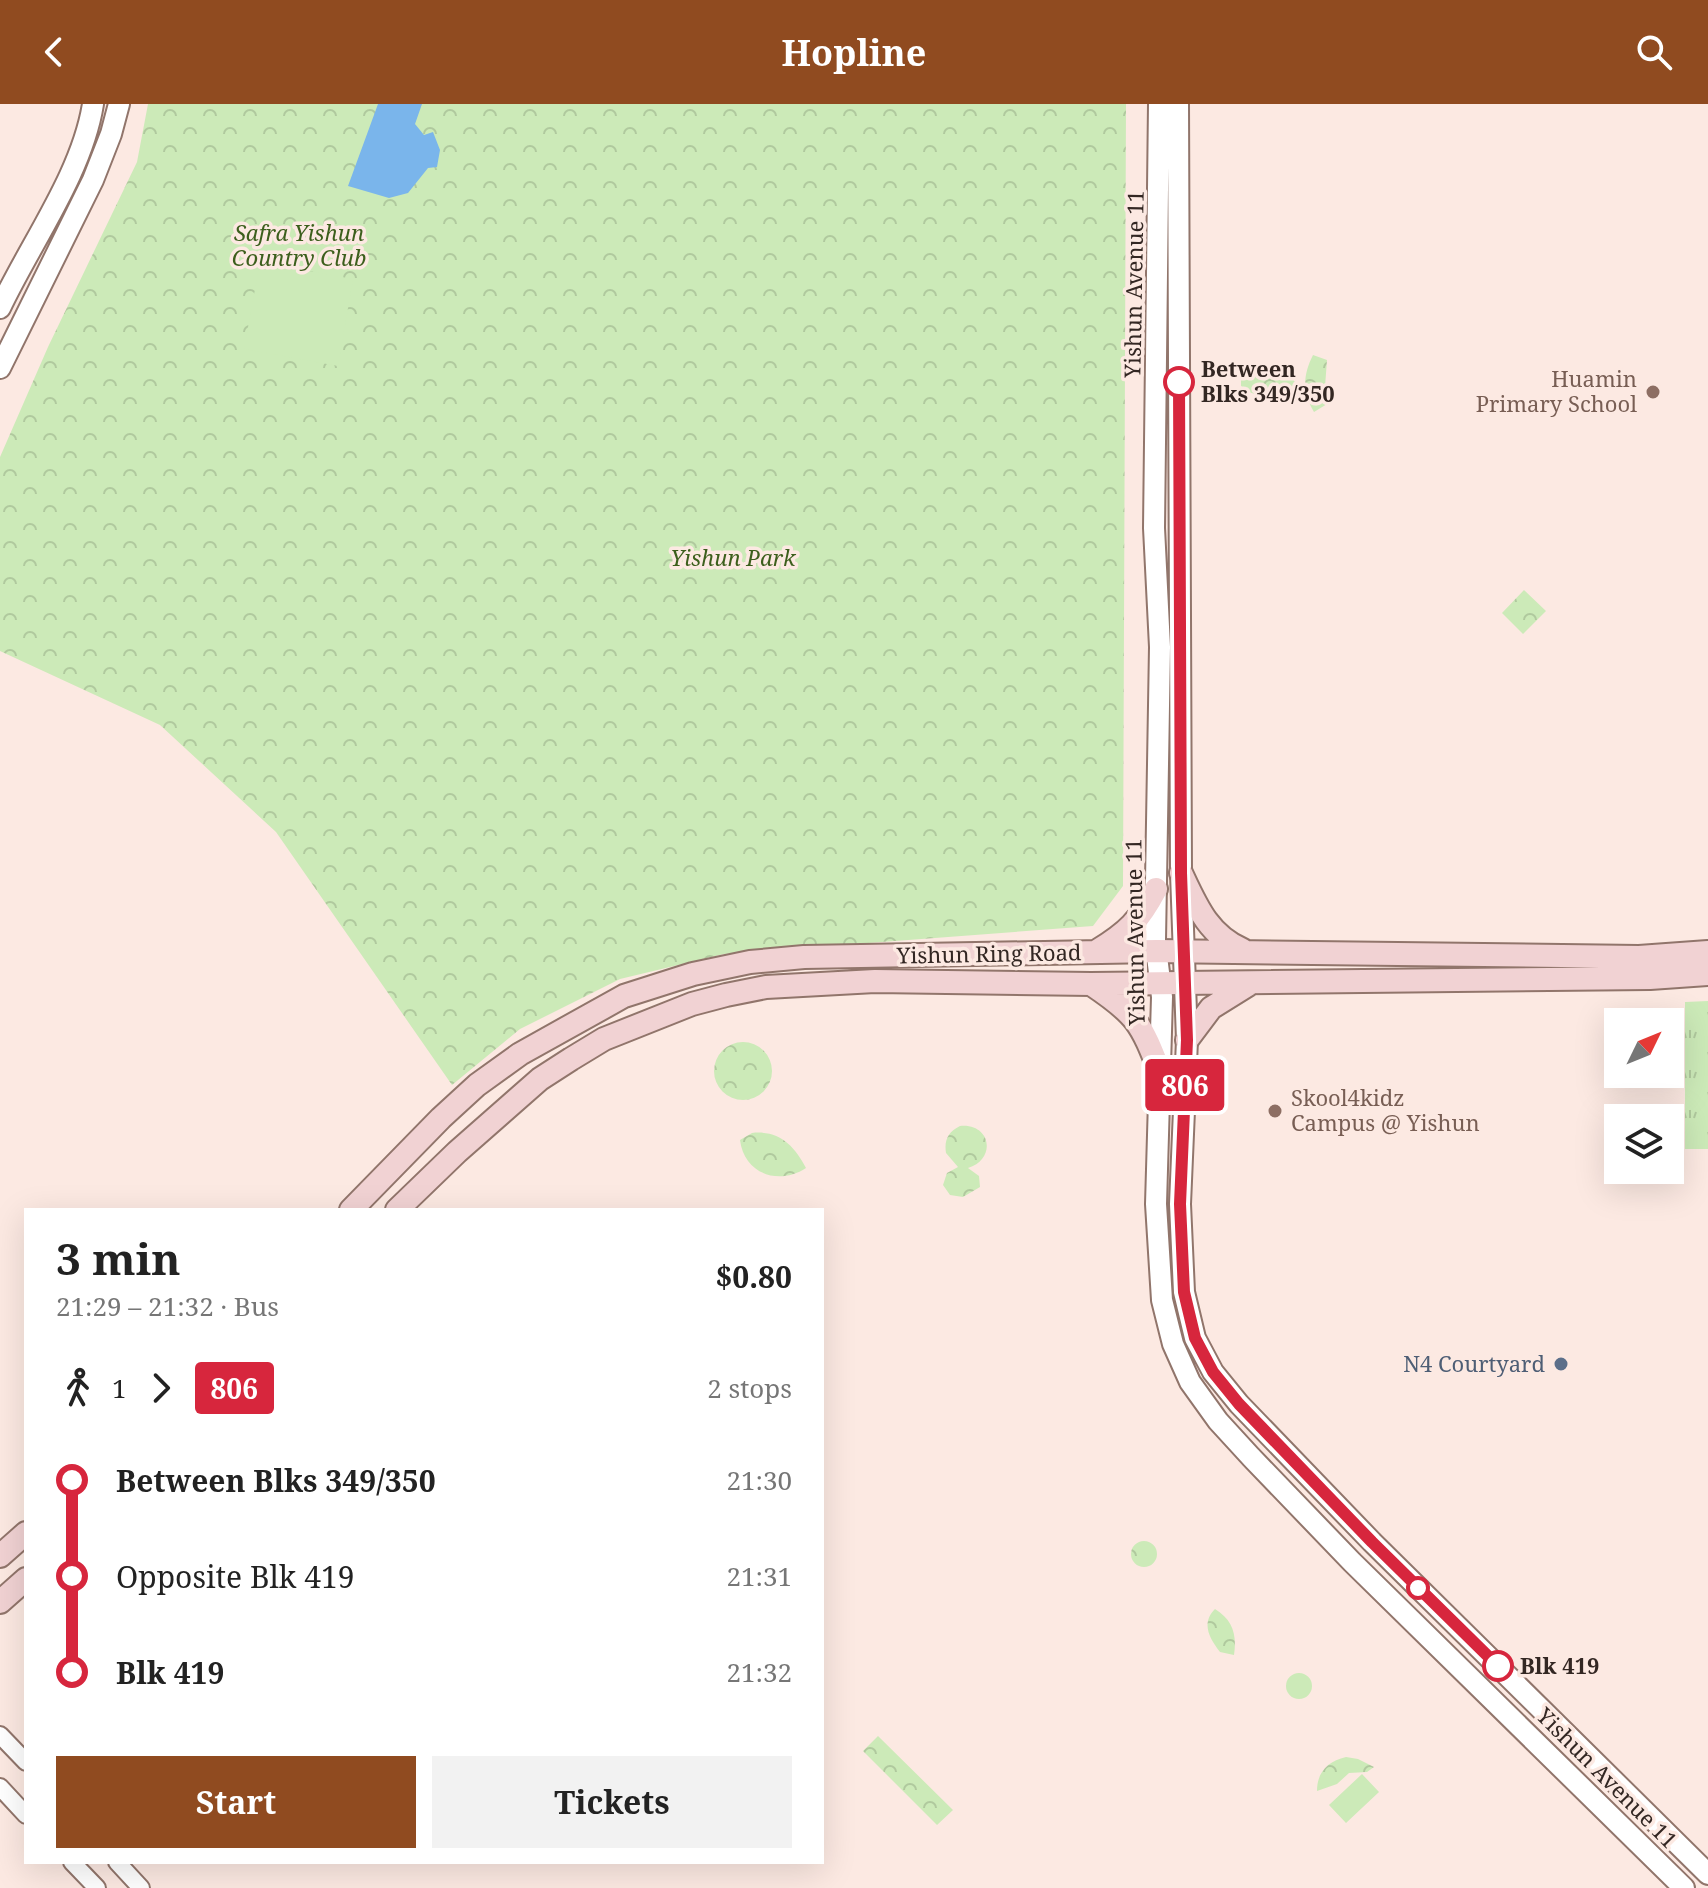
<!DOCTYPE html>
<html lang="en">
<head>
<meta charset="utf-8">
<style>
  body { margin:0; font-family:"Noto Serif",serif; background:#f2f2f2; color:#222; height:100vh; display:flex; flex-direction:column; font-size:30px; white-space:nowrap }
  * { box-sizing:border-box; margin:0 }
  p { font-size:26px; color:#767676 }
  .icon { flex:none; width:44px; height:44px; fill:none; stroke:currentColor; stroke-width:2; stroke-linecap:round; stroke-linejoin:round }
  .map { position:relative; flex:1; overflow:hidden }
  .side { position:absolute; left:24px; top:1104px; width:800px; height:656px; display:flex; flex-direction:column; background:#fff; border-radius:0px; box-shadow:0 8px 32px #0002 }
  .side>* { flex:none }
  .badge { padding:0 16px; border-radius:6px; font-size:28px; line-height:52px }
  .needle { width:52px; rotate:47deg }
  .fabs { position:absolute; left:1604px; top:904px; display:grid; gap:16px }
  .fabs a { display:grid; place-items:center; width:80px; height:80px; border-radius:0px; background:#fff; box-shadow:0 8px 32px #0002; font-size:40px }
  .map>.badge { position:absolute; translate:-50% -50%; box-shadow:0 0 0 4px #fff }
  .legs { display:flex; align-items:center; gap:12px; height:88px; padding:0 32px; font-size:26px }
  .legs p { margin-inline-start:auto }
  .head { display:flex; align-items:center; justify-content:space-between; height:136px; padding:0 32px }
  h1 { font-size:44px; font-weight:700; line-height:60px }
  .button { display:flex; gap:16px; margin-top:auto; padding:16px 32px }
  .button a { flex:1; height:92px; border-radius:0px; background:#904b20; color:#fff; font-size:32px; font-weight:700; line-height:92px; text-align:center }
  .button a+a { background:#f2f2f2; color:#222 }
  ul { padding:0 32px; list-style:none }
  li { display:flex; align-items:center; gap:28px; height:96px; font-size:30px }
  li i { display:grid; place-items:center; width:12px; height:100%; margin:0 10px; background:currentColor }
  li i::after { content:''; width:20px; height:20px; margin:-10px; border:6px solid; border-radius:50%; background:#fff }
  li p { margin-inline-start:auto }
  li:first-child i { background:linear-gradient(#0000 50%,currentColor 0) }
  li:last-child i { background:linear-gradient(currentColor 50%,#0000 0) }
  header { display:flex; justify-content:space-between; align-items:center; height:104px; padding:0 32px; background:#904b20; color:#fff; font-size:36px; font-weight:700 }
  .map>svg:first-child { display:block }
  .grass { fill:url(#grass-tufts) }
  .park { fill:url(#park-crowns) }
  .pitch { fill:#cceab8 }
  .water { fill:#7ab5eb }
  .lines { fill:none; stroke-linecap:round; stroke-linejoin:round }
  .minor-casing { stroke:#91756b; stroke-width:20 }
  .tertiary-casing { stroke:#91756b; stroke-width:24 }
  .secondary-casing { stroke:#91756b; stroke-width:26 }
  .minor { stroke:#fff; stroke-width:16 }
  .tertiary { stroke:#fff; stroke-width:20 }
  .secondary { stroke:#f1d2d3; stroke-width:22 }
  .line-1-casing { stroke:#fff; stroke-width:18 }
  .line-1 { stroke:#d7263d; stroke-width:12 }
  .stop-1-dot { fill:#fff; stroke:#d7263d; stroke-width:4 }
  .education-dot { fill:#8d6e63; stroke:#fce9e2; stroke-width:3 }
  .service-dot { fill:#5c6f8a; stroke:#fce9e2; stroke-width:3 }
  .labels { text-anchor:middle; stroke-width:7; stroke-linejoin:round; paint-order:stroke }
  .park-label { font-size:22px; font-style:italic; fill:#3c5f1c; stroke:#fce9e2 }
  .street-label { font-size:22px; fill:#332723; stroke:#fce9e2 }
  .stop-label { font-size:22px; font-weight:bold; fill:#332723; stroke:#fce9e2; text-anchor:start }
  .education-label { font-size:22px; fill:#785e54; stroke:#fce9e2; text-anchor:end }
  .service-label { font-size:22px; fill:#4e5e75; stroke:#fce9e2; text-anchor:end }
</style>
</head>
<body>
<header><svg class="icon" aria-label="back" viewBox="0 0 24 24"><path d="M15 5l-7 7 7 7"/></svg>Hopline<svg class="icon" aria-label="search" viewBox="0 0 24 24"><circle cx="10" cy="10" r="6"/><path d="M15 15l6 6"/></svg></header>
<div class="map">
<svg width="1708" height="1784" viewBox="0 0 1708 1784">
  <defs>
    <pattern id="grass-tufts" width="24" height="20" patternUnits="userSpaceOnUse" patternTransform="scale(2)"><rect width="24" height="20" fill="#cceab8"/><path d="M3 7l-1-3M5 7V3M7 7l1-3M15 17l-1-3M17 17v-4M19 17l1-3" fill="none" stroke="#b0c99e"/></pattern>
    <pattern id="park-crowns" width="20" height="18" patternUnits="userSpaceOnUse" patternTransform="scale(2)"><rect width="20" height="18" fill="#cceab8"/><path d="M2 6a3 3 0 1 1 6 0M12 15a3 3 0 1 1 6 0" fill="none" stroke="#b0c99e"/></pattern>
  </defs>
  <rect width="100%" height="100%" fill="#fce9e2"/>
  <!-- grass -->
  <path class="grass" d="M1708,897V1045H1685V898Z"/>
  <!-- park -->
  <path class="park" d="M148,0H1126L1123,782L1093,822L724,850L620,875L520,925L452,981L276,728L160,621L0,547V353L48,243L137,58Z
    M1313,251L1327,256L1325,283L1332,297L1314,308C1302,288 1303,271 1313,251Z
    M1260,267C1274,268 1292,266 1296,281C1284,295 1255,296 1241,282V276Z
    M1524,486L1546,507L1523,530L1502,509Z
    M714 967a29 29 0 1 1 58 0a29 29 0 1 1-58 0Z
    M960,1022C991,1019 997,1055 968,1064L979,1072L980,1083L963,1093L950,1091L943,1081L947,1069L958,1063L946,1049C944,1036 948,1028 960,1022Z
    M752,1029C779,1026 794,1041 806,1064C779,1082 744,1070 740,1036Z
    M1131 1450a13 13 0 1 1 26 0a13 13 0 1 1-26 0Z
    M1215,1505C1233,1516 1237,1531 1234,1551L1220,1548C1209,1534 1201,1519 1215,1505Z
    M878,1632L953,1706L937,1721L863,1647Z
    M1346,1653L1358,1655L1374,1663L1367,1668L1349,1669L1337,1680L1317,1687C1317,1668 1328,1657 1346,1653Z"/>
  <!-- pitch -->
  <path class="pitch" d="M260,158L353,175L338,262L244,245Z
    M1286 1582a13 13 0 1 1 26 0a13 13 0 1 1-26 0Z
    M1362,1670L1379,1688L1346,1719L1329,1701Z"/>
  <!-- water -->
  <path class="water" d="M378,0H422L415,20L424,31L433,28L440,46L437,63L428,64L408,89L389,94L348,82Z"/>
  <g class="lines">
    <defs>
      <path id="minor" d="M0,1631L26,1658
        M0,1683L26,1711
        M72,1758L97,1784
        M117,1758L141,1784"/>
      <path id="tertiary" d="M1159,0L1154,424L1160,543L1155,836L1162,893L1156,1100L1162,1196L1173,1240L1190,1278L1218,1317L1251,1353L1352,1458L1684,1784
        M1178,0L1181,769L1187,936L1180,1100L1184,1188L1195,1234L1213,1268L1239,1300L1372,1438L1708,1770
        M0,204C30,140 82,70 93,0
        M0,264L93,76L111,30L119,0"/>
      <path id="secondary" d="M1181,769C1196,801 1208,831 1243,846
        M1097,847C1128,828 1139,817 1156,785
        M1091,880C1139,912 1141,920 1162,973
        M1187,936L1211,904L1248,881
        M351,1106L441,1014L477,981L520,950L624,892L693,870L750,858L804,853L1157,847L1639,853L1708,848
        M397,1106L457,1048L540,975L571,955L604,935L692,900L726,891L766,883L875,877L1091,880L1650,874L1708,870
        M0,1452L26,1429
        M0,1498L26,1475"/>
    </defs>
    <!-- minor casing -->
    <use href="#minor" class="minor-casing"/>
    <!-- tertiary casing -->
    <use href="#tertiary" class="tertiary-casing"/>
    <!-- secondary casing -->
    <use href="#secondary" class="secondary-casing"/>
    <!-- minor -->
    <use href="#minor" class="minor"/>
    <!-- tertiary -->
    <use href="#tertiary" class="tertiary"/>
    <!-- secondary -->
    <use href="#secondary" class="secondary"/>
  </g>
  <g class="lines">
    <defs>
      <path id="line-1" d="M1179,278L1181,769L1187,936L1180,1100L1184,1188L1195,1234L1213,1268L1239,1300L1372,1438L1498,1562"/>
    </defs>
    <!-- line-1 casing -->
    <use href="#line-1" class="line-1-casing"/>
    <!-- line-1 -->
    <use href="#line-1" class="line-1"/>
  </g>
  <!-- markers -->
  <g class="stop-1-dot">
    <circle cx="1179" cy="278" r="14"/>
    <circle cx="1418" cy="1484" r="10"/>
    <circle cx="1498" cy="1562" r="14"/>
  </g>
  <g class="education-dot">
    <circle cx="1653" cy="288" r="8"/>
    <circle cx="1275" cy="1007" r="8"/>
  </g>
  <circle class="service-dot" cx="1561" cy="1260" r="8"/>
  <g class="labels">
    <!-- park labels -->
    <g class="park-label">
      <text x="299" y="137">Safra Yishun<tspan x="299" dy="25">Country Club</tspan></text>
      <text x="733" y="462">Yishun Park</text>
    </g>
    <!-- street labels -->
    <g class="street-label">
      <text transform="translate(1134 180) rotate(-89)" y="8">Yishun Avenue 11</text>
      <text transform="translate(1135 828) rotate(-91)" y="8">Yishun Avenue 11</text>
      <text transform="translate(989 850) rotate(-1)" y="8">Yishun Ring Road</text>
      <text transform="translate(1607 1674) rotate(45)" y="8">Yishun Avenue 11</text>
    </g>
    <!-- stop labels -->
    <g class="stop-label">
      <text x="1201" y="273">Between<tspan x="1201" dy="25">Blks 349/350</tspan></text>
      <text x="1520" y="1570">Blk 419</text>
    </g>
    <!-- education labels -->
    <g class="education-label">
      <text x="1637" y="283">Huamin<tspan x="1637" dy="25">Primary School</tspan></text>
      <text x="1291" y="1002" text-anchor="start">Skool4kidz<tspan x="1291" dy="25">Campus @ Yishun</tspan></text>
    </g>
    <!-- service labels -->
    <g class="service-label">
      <text x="1545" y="1268">N4 Courtyard</text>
    </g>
  </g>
</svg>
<div class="fabs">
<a><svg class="needle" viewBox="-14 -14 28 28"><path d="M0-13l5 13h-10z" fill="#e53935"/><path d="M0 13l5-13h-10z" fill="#767676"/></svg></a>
<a><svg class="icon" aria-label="layers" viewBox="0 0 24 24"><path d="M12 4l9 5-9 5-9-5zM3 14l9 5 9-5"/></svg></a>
</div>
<b class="badge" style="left:1185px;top:981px;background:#d7263d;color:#fff">806</b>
<section class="side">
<div class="head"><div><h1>3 min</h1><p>21:29 – 21:32 · Bus</p></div><b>$0.80</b></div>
<div class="legs"><svg class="icon" aria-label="walk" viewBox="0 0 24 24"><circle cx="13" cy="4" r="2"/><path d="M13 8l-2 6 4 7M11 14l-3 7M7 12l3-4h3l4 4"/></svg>1<svg class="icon" aria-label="forward" viewBox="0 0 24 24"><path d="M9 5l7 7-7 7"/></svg><b class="badge" style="background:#d7263d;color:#fff">806</b><p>2 stops</p></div>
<ul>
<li><i style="color:#d7263d"></i><b>Between Blks 349/350</b><p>21:30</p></li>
<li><i style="color:#d7263d"></i><span>Opposite Blk 419</span><p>21:31</p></li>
<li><i style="color:#d7263d"></i><b>Blk 419</b><p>21:32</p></li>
</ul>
<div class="button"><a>Start</a><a>Tickets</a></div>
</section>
</div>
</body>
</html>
